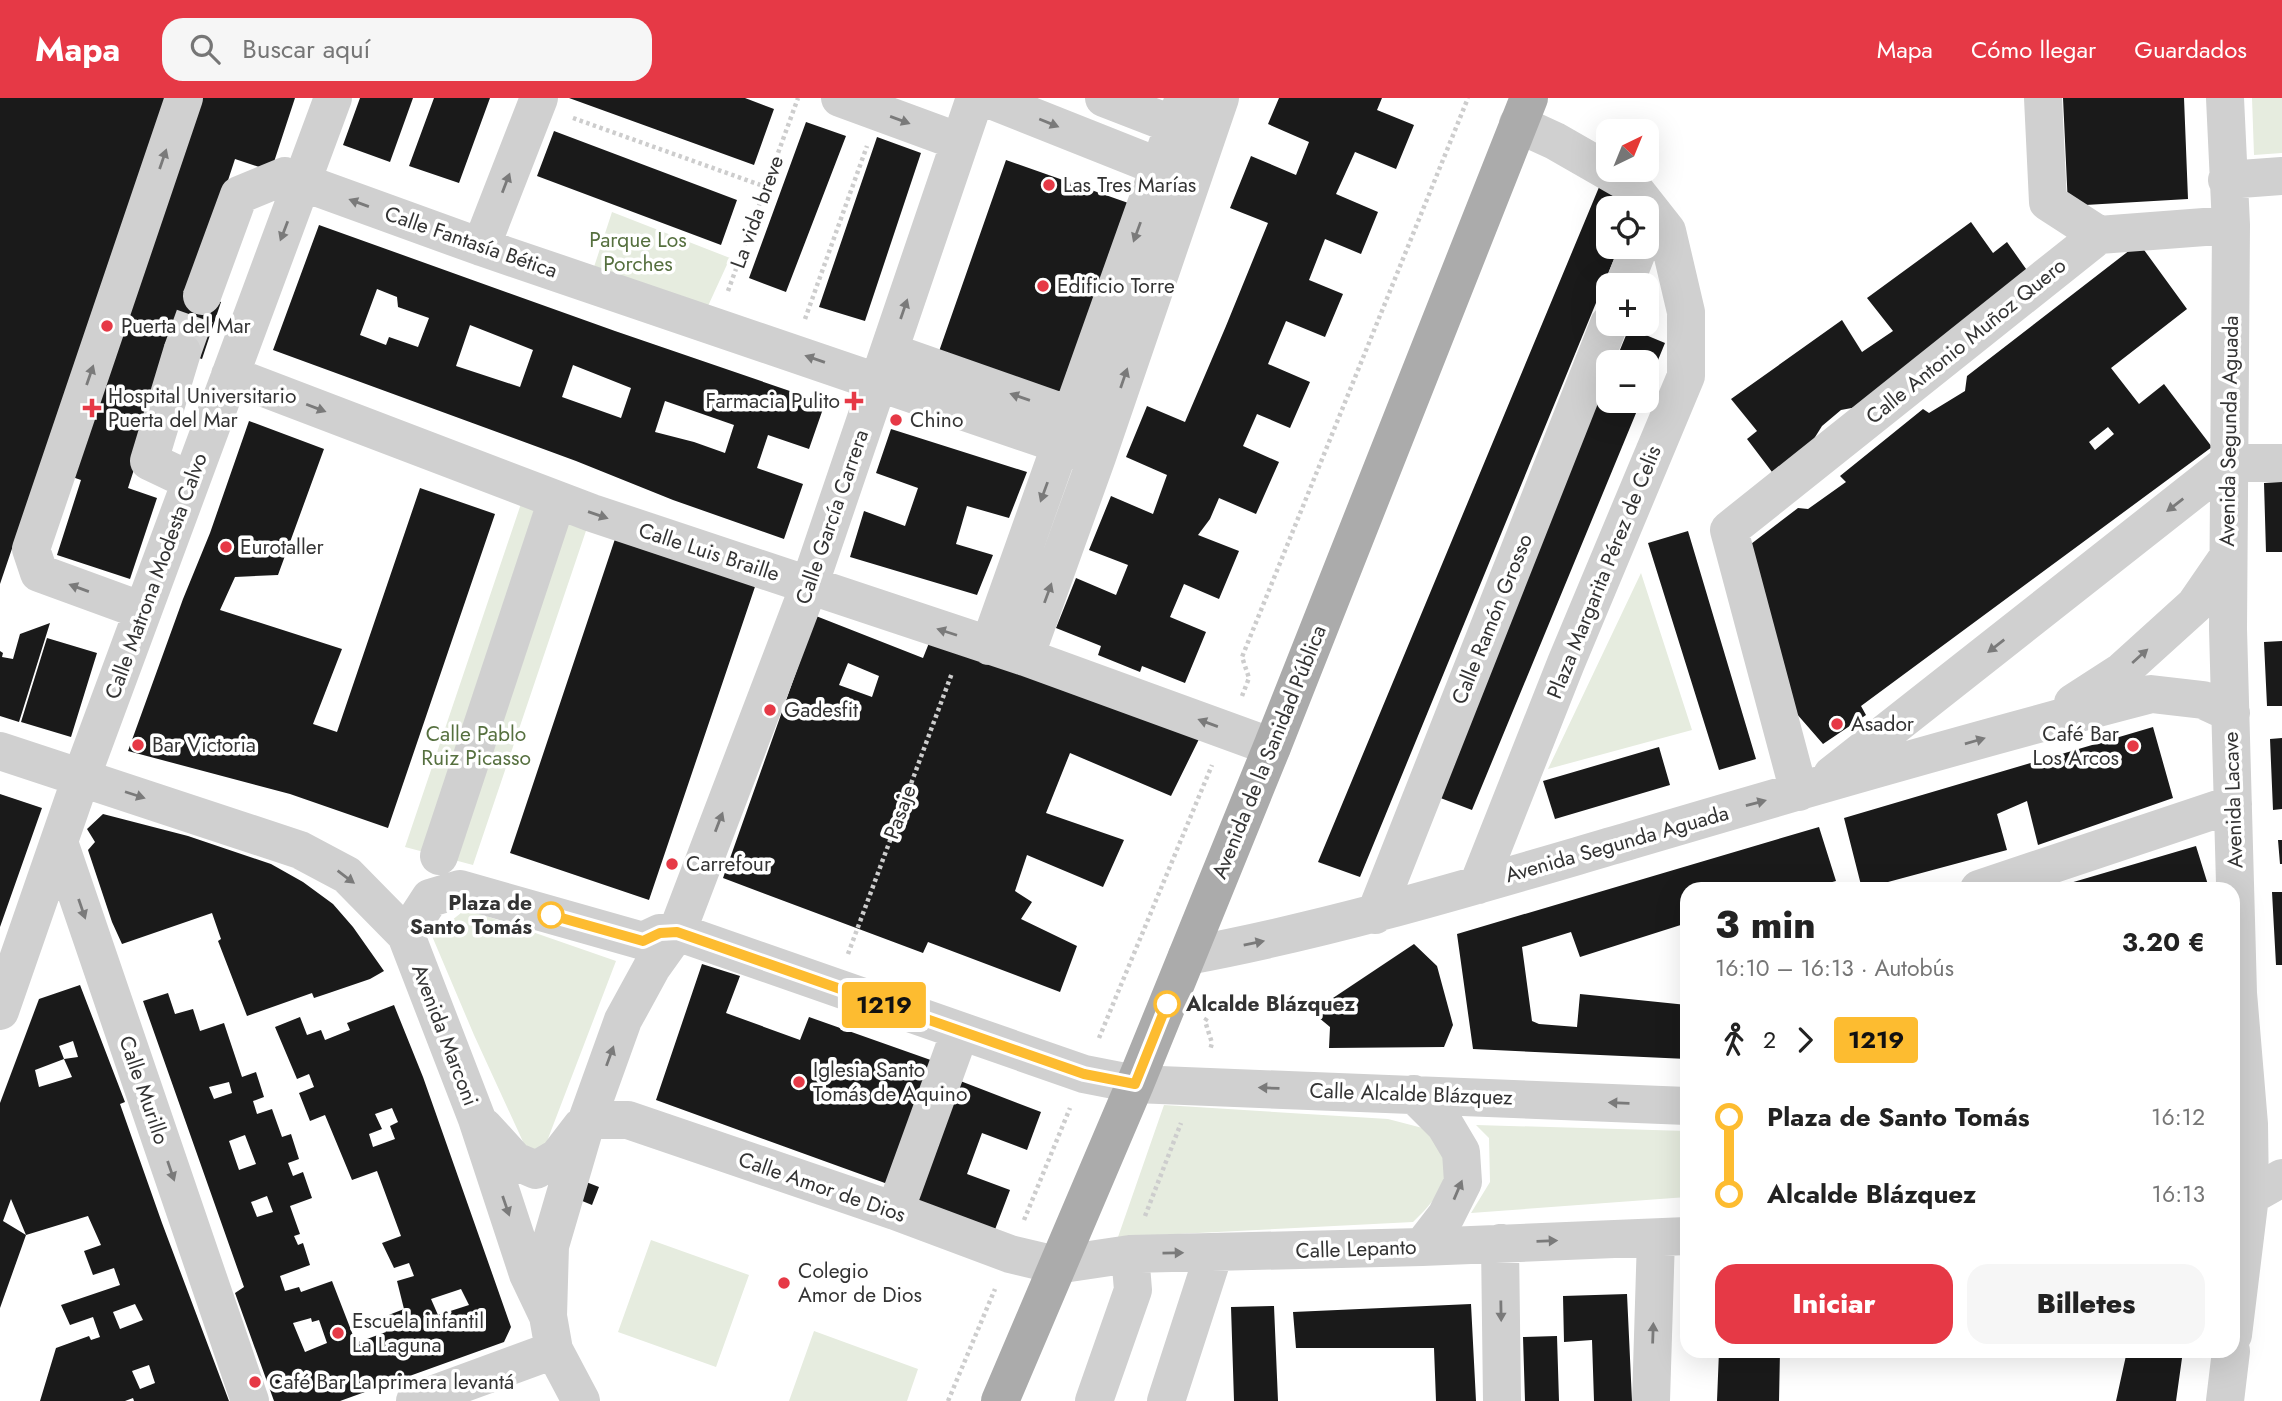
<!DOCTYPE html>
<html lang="es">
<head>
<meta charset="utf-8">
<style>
  body { margin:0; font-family:Jost,sans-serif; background:#f6f6f6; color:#222; height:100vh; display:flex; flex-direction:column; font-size:26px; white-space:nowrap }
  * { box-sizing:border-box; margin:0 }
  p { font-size:23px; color:#767676 }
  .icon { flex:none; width:38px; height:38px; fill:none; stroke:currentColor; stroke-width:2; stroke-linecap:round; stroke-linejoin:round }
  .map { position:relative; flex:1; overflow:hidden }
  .panel { position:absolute; left:1680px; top:784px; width:560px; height:476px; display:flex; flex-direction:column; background:#fff; border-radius:21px; box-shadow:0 7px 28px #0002 }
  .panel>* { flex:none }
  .badge { padding:0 14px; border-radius:5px; font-size:24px; line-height:46px }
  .needle { width:46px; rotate:43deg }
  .fabs { position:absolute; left:1596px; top:21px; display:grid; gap:14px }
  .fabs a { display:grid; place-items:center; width:63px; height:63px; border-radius:14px; background:#fff; box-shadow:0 7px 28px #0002; font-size:35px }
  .map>.badge { position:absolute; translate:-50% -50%; box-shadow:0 0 0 4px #fff }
  .legs { display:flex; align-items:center; gap:10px; height:77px; padding:0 35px; font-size:23px }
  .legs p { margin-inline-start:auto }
  .overview { display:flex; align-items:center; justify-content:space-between; height:119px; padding:0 35px }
  h1 { font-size:38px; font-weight:800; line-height:52px }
  .cta { display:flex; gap:14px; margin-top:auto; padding:14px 35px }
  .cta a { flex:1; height:80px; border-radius:21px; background:#e63946; color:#fff; font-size:28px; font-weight:800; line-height:80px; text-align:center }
  .cta a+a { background:#f6f6f6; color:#222 }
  ul { padding:0 35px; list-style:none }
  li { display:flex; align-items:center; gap:24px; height:77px; font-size:26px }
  li i { display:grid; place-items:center; width:10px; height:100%; margin:0 9px; background:currentColor }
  li i::after { content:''; width:18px; height:18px; margin:-9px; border:5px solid; border-radius:50%; background:#fff }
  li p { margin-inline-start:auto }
  li:first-child i { background:linear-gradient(#0000 50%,currentColor 0) }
  li:last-child i { background:linear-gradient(currentColor 50%,#0000 0) }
  header { display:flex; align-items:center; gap:42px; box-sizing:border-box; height:98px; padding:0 35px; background:#e63946; color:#fff }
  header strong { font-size:33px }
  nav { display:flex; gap:38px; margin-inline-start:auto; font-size:24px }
  .search { width:490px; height:63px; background:#f6f6f6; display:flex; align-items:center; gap:18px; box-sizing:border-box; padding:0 24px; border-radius:21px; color:#767676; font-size:26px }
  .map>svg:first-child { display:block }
  .green { fill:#e6ecdf }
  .building { fill:#1a1a1a; fill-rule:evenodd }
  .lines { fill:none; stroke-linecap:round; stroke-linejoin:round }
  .minor-tunnel { stroke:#d6d6d6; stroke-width:38; stroke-dasharray:38 19; stroke-linecap:butt }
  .path { stroke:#cdcdcd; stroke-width:4.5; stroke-dasharray:3.5 3.5; stroke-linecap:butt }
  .minor { stroke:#d0d0d0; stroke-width:38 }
  .major { stroke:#ababab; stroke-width:38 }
  .oneway { fill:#7a7a7a }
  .line-1-casing { stroke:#fff; stroke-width:16 }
  .line-1 { stroke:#fdbc30; stroke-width:10 }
  .poi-dot { fill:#e63946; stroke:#fff; stroke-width:2.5 }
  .stop-1-dot { fill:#fff; stroke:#fdbc30; stroke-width:3.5 }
  .labels { text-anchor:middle; stroke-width:7; stroke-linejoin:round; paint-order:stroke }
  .poi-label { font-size:21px; fill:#333; stroke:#fff; text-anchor:start }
  .street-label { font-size:21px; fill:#333; stroke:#fff }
  .park-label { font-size:21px; fill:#56703f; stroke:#fff }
  .stop-label { font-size:21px; font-weight:bold; fill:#333; stroke:#fff; text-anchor:end }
</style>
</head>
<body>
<header>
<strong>Mapa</strong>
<div class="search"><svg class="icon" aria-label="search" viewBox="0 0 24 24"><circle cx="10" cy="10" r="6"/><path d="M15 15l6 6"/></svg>Buscar aquí</div>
<nav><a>Mapa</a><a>Cómo llegar</a><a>Guardados</a></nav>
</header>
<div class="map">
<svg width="2282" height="1303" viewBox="0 0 2282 1303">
  <rect width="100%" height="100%" fill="#fff"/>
  <!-- green -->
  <path class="green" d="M2252,0H2282V55L2254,57Z
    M612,114L730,160L708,208L594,169Z
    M526,391L592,415L473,767L405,749Z
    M1641,475L1692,632L1548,671Z
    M466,811L616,863L536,1072L474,937L432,838Z
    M1164,1007L1388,1021L1434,1033L1454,1078L1424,1113L1413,1124L1118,1139Z
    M1476,1027L1687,1033V1099L1471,1115L1490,1084L1489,1040Z
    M651,1142L749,1177L716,1269L618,1234Z
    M814,1233L918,1271L907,1303H789Z"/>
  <!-- building -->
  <path class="building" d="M0,0H295L271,73L235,61L191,195L221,204L202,261L173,251L128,390L157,400L130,481L57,457L81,382L40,368L0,486Z
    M360,0H413L390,64L343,47Z
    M434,0H490L459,85L409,68Z
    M569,0H745L774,11L754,67Z
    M1279,0H1382L1377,12L1414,27L1396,71L1355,54L1336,96L1378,114L1361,156L1325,141L1309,182L1343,196L1325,239L1286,223L1268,266L1310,284L1290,330L1257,316L1243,348L1279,364L1256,416L1219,400L1210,421L1198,437L1239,453L1219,501L1184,486L1170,519L1206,534L1185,585L1142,568L1140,574L1098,557L1101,548L1056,530L1076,480L1116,497L1128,467L1089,452L1111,398L1153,416L1167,377L1126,359L1147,308L1185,324L1226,228L1268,125L1230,110L1251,58L1296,77L1309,44L1268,26Z
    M2063,0H2184L2188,101L2068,108Z
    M806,24L846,38L786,194L749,180Z
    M554,33L737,102L721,147L537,78Z
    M877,39L921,55L865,223L819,209Z
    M1006,62L1151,113L1081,314L936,262Z
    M1602,82L1635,110H1608V149H1619L1360,779L1318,764Z
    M1971,124L1993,155L2007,144L2031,178L1857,309L1841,312L1822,328L1812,344L1772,374L1747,341L1757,333L1731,301L1842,222L1862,254L1893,233L1867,200Z
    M319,127L615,233L825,305L809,351L768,337L757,370L803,386L784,441L673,402L576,363L273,252ZM377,191L397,199L398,209L429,220L418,249L389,239L386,247L360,237ZM470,227L533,252L520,289L456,268ZM573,267L631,290L621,320L562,299ZM665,303L734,327L725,355L694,344L655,334Z
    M2139,145L2187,211L2111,270L2139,306L2164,286L2212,349L1861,608L1866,617L1823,646L1796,615L1751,446L1798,410L1808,411L1846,384L1840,378L1923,311L1929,315L1965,293L1967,278ZM2108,329L2114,336L2095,352L2089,344Z
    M1629,230L1665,245L1647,289V264H1615Z
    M1608,279V303H1641L1472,712L1430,696Z
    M249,323L324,351L278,477L235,479L220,512L342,551L313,626L337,634L420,390L495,416L388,730L290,696L128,653L183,501L210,435Z
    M891,331L1027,374L1009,420L967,408L956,446L993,457L977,497L850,459L864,413L905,428L918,390L876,375Z
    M2282,384V454H2266L2264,385Z
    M620,426L760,474L649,802L510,755Z
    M1688,433L1756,661L1719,672L1648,445Z
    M816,518L923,560L931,540L1201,637L1171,698L1070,655L1046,715L1124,742L1103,789L1027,757L1015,793L1032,804L1021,821L1077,848L1060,894L928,844L923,855L723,780ZM848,565L879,578L872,599L839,587Z
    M50,525L19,624L0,618V553L3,555L2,559L13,561L20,536Z
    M47,540L97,555L71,639L21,624Z
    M2282,543V608H2267L2264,544Z
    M2153,629L2173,700L2038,747L2027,703L1997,716L2007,752L1862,791L1844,720Z
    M2282,640V711L2273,712L2270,641Z
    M1659,649L1670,687L1555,721L1543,683Z
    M0,696L42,710L0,829Z
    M103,716L188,738L271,766L303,784L333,806L353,829L384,873L370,881L329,895L314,900L312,895L247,918L218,843L221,841L212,815L122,846L112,824L88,752L95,744L87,731Z
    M1819,729L1836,783L1807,791H1687V825L1580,859L1571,834L1522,849L1532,923L1539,926L1577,929L1580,896L1687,907V961L1473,951L1457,836Z
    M2278,742H2282V766H2280Z
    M2196,748L2209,790L2053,791V790Z
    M2272,794H2282V867H2276Z
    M1414,846L1437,868L1453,927L1444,949L1329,950L1330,929L1312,914Z
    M702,866L740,878L726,915L800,942L809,919L942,966L896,1089L656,1002Z
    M80,887L125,1004L120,1006L162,1125L229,1303H134L133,1300L125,1303H40L56,1250L89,1238L91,1242L100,1239L93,1219L70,1227L61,1207L120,1187L114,1170L93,1177L84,1153L101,1147L88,1118L26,1137L11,1101L3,1123L26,1137L0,1210V1005L39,901ZM73,943L78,959L64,961L59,948ZM64,961L72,979L39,989L35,972ZM135,1206L143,1222L120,1231L113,1214ZM149,1267L155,1285L140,1291L132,1273Z
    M168,895L175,916L193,911L200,933L224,925L242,979L256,974L264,999L253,1003L257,1016L272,1011L282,1039L291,1036L299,1061L288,1065L293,1078L303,1074L312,1100L290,1108L300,1136L294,1138L298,1147L303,1145L310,1167L280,1178L285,1193L299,1189L301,1194L332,1183L356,1245L386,1234L381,1220L404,1211L397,1183L414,1178L409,1165L394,1170L382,1145L401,1138L377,1073L352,1082L325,1017L310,1023L299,995L314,989L309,976L297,981L275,929L300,919L307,937L321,932L325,942L350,932L347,925L394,907L423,979L511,1229L504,1244L340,1303H274L235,1195L244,1189L143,903ZM229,984L232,995L214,1001L209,989ZM392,1010L398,1024L390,1028L395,1041L373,1049L369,1036L382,1031L375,1016ZM245,1037L256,1066L239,1072L229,1043ZM267,1098L273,1114L257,1119L251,1104ZM461,1191L469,1207L438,1217L431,1201ZM311,1220L312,1224L319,1222L327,1245L305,1254L293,1225Z
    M950,979L1041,1014L1027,1052L982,1035L967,1076L1010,1092L991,1142L901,1108Z
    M581,1082L599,1089L592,1107L575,1100Z
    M1627,1196L1632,1303H1594L1592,1242L1564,1244L1563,1198Z
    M1471,1206L1476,1303H1436L1434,1250H1296L1293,1214Z
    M1274,1208L1278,1303H1234L1231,1209Z
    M1557,1238L1559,1303H1525L1523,1239Z
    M1719,1253H1780L1779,1303H1717Z
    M2127,1253H2183L2176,1303H2116Z"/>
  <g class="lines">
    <!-- minor-tunnel -->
    <path class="minor-tunnel" d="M182,254L202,198"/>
    <!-- path -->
    <path class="path" d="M573,20L766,89
      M728,193L798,0
      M805,221L867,48
      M1242,598L1249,580L1242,559L1468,0
      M848,856L952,575
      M1207,920L1205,923L1212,945L1210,952
      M1099,940L1212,667
      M1145,1118L1181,1025
      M1024,1122L1070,1010
      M948,1303L995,1191"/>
    <!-- minor -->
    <path class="minor" d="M840,0L960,44
      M986,0L1182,78
      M1104,0L1197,36
      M2043,0L2048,104L2099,137
      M2225,0L2231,127L2228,531L2238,895L2249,1026L2250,1098L2233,1237
      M2227,82L2282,78
      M481,149L539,0
      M1624,187L1639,149
      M202,198L239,97L285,78L481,149L1097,359
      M182,254L149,363L191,383
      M890,254L1095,326
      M230,277L592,415L1025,559L1272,649
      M143,513L39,475L31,451L184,0
      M989,548L1184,0
      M1025,559L1097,359L1220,0
      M2073,605L2121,574L2195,507L2228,459
      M0,653L300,752L347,777L406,837L477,1021L528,1176L548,1218L554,1252L581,1303
      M1832,677L2228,365H2282
      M1799,694L1729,432L2099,137L2231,127
      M60,747L250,1303
      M439,758L557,402
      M1478,787L1566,565L1686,278V214L1667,133L1630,86L1555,43L1518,26
      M1979,791L2233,706
      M1375,817L1609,226
      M406,837L430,800L460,791L643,843L660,835L677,834L1084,976L1135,986L1687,1008
      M1187,858C1338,830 1484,785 1632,742C1804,691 1977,641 2151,596L2203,602L2231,615
      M0,913L81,680L333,0
      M1414,996L1445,1027L1461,1054L1463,1084L1446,1118L1422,1149
      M587,1022H628L895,1113L1010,1156L1056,1167L1130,1156L1422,1149L1687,1138
      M484,1029L515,1063L536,1072L558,1059L581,1029
      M2233,1102L2250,1098L2282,1080
      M895,1113L960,934
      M1500,1145L1502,1303
      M548,1218L550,1148L587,1022L623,922L652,869L677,834L809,488L975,0
      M415,1303L554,1252
      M1094,1303L1133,1192L1130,1156
      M1166,1303L1214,1155
      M1651,1303L1656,1140
      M2225,1303L2231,1253"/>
    <!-- major -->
    <path class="major" d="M1000,1303L1135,986L1272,649L1529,0"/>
  </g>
  <!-- one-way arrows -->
  <defs><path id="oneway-solid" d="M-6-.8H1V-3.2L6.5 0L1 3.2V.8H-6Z" transform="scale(1.75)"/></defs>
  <g class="oneway">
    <use href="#oneway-solid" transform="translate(900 22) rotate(20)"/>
    <use href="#oneway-solid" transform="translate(1049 25) rotate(22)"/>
    <use href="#oneway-solid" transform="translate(163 61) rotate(-71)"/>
    <use href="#oneway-solid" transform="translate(506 85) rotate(-69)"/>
    <use href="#oneway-solid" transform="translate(359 105) rotate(-160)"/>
    <use href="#oneway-solid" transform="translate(284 133) rotate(111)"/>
    <use href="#oneway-solid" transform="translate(1137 134) rotate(110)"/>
    <use href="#oneway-solid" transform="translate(904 211) rotate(-71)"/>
    <use href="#oneway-solid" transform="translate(815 261) rotate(-161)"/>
    <use href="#oneway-solid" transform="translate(90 277) rotate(-71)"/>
    <use href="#oneway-solid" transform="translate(1124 280) rotate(-71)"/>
    <use href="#oneway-solid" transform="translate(1020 299) rotate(-161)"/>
    <use href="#oneway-solid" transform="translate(316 310) rotate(21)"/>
    <use href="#oneway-solid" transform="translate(1044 394) rotate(110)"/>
    <use href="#oneway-solid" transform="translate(2175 407) rotate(142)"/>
    <use href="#oneway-solid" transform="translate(598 417) rotate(19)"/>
    <use href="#oneway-solid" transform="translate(79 490) rotate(-160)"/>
    <use href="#oneway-solid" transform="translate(1048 495) rotate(-70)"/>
    <use href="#oneway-solid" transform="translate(947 534) rotate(-162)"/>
    <use href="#oneway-solid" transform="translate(1996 548) rotate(142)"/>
    <use href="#oneway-solid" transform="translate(2140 558) rotate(-42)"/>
    <use href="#oneway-solid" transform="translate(1208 625) rotate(-160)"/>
    <use href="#oneway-solid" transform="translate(1975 643) rotate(-16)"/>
    <use href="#oneway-solid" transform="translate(135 697) rotate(18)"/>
    <use href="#oneway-solid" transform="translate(1756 705) rotate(-15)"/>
    <use href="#oneway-solid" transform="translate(719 724) rotate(-69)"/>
    <use href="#oneway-solid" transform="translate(346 779) rotate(37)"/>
    <use href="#oneway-solid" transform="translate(82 811) rotate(71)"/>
    <use href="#oneway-solid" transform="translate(1254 845) rotate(-11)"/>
    <use href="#oneway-solid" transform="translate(610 958) rotate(-70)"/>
    <use href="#oneway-solid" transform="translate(1269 990) rotate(-178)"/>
    <use href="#oneway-solid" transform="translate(1619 1005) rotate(-178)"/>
    <use href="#oneway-solid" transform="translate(171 1073) rotate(71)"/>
    <use href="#oneway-solid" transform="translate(1458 1092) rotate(-67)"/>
    <use href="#oneway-solid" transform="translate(506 1108) rotate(71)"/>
    <use href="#oneway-solid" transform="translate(1547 1143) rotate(-2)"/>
    <use href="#oneway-solid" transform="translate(1173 1155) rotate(-1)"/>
    <use href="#oneway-solid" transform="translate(1501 1213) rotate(89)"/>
    <use href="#oneway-solid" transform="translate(1653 1235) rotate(-88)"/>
  </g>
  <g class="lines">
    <defs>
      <path id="line-1" d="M551,817L643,843L660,835L677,834L1084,976L1135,986L1167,906"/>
    </defs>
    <!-- line-1 casing -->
    <use href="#line-1" class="line-1-casing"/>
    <!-- line-1 -->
    <use href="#line-1" class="line-1"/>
  </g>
  <!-- markers -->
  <g class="poi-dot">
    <circle cx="1049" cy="87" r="7"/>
    <circle cx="1043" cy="188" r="7"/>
    <circle cx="107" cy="228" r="7"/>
    <path d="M850.5 292.5h7v7h7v7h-7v7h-7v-7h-7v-7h7z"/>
    <path d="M88.5 299.5h7v7h7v7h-7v7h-7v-7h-7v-7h7z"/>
    <circle cx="896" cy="322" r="7"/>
    <circle cx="226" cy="449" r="7"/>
    <circle cx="770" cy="612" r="7"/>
    <circle cx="1837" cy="626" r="7"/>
    <circle cx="138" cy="647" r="7"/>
    <circle cx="2133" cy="648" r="7"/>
    <circle cx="672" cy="766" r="7"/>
    <circle cx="799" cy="984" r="7"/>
    <circle cx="784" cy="1185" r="7"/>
    <circle cx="338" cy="1235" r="7"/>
    <circle cx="255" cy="1284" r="7"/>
  </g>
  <g class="stop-1-dot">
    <circle cx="551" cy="817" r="12"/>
    <circle cx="1167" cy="906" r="12"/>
  </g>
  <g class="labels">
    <!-- poi labels -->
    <g class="poi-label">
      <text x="1063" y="94">Las Tres Marías</text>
      <text x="1057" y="195">Edificio Torre</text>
      <text x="121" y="235">Puerta del Mar</text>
      <text x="108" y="305">Hospital Universitario<tspan x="108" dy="24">Puerta del Mar</tspan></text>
      <text x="840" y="310" text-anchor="end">Farmacia Pulito</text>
      <text x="910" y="329">Chino</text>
      <text x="240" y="456">Eurotaller</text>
      <text x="784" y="619">Gadesfit</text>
      <text x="1851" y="633">Asador</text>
      <text x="2119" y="643" text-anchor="end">Café Bar<tspan x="2119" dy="24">Los Arcos</tspan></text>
      <text x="152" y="654">Bar Victoria</text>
      <text x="686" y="773">Carrefour</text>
      <text x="813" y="979">Iglesia Santo<tspan x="813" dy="24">Tomás de Aquino</tspan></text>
      <text x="798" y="1180">Colegio<tspan x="798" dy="24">Amor de Dios</tspan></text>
      <text x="352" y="1230">Escuela infantil<tspan x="352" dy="24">La Laguna</tspan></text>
      <text x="269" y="1291">Café Bar La primera levantá</text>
    </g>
    <!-- street labels -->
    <g class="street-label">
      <text transform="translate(757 114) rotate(-70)" y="7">La vida breve</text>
      <text transform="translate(471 144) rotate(19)" y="7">Calle Fantasía Bética</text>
      <text transform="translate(1966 243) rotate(-39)" y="7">Calle Antonio Muñoz Quero</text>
      <text transform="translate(2229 333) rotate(-89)" y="7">Avenida Segunda Aguada</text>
      <text transform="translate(832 419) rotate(-71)" y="7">Calle García Carrera</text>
      <text transform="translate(709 454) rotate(18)" y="7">Calle Luis Braille</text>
      <text transform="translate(1604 474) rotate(-68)" y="7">Plaza Margarita Pérez de Celis</text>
      <text transform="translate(156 478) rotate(-70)" y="7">Calle Matrona Modesta Calvo</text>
      <text transform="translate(1492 521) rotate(-68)" y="7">Calle Ramón Grosso</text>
      <text transform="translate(1269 654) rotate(-68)" y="7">Avenida de la Sanidad Pública</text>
      <text transform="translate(2233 702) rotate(-92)" y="7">Avenida Lacave</text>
      <text transform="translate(900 714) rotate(-70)" y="7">Pasaje</text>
      <text transform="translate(1617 746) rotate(-16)" y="7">Avenida Segunda Aguada</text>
      <text transform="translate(445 937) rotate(69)" y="7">Avenida Marconi</text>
      <text transform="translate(144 992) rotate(71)" y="7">Calle Murillo</text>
      <text transform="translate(1411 996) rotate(2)" y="7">Calle Alcalde Blázquez</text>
      <text transform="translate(822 1089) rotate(19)" y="7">Calle Amor de Dios</text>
      <text transform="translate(1356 1151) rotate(-2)" y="7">Calle Lepanto</text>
    </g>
    <!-- park labels -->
    <g class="park-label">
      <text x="638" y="149">Parque Los<tspan x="638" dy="24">Porches</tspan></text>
      <text x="476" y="643">Calle Pablo<tspan x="476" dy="24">Ruiz Picasso</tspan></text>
    </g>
    <!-- stop labels -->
    <g class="stop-label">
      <text x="532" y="812">Plaza de<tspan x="532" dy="24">Santo Tomás</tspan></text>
      <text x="1186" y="913" text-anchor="start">Alcalde Blázquez</text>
    </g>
  </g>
</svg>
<div class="fabs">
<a><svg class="needle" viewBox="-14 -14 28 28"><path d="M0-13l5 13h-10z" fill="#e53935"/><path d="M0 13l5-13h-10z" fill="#767676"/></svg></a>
<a><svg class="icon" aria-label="locate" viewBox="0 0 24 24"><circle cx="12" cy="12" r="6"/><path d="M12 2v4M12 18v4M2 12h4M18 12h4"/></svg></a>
<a>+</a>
<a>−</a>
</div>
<b class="badge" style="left:884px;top:907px;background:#fdbc30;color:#111">1219</b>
<section class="panel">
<div class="overview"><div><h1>3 min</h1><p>16:10 – 16:13 · Autobús</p></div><b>3.20 €</b></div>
<div class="legs"><svg class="icon" aria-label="walk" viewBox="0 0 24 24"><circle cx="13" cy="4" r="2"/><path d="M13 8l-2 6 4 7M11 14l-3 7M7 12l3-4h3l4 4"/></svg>2<svg class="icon" aria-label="forward" viewBox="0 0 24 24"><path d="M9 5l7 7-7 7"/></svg><b class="badge" style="background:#fdbc30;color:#111">1219</b></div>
<ul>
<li><i style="color:#fdbc30"></i><b>Plaza de Santo Tomás</b><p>16:12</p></li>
<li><i style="color:#fdbc30"></i><b>Alcalde Blázquez</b><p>16:13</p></li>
</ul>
<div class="cta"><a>Iniciar</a><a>Billetes</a></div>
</section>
</div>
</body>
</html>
